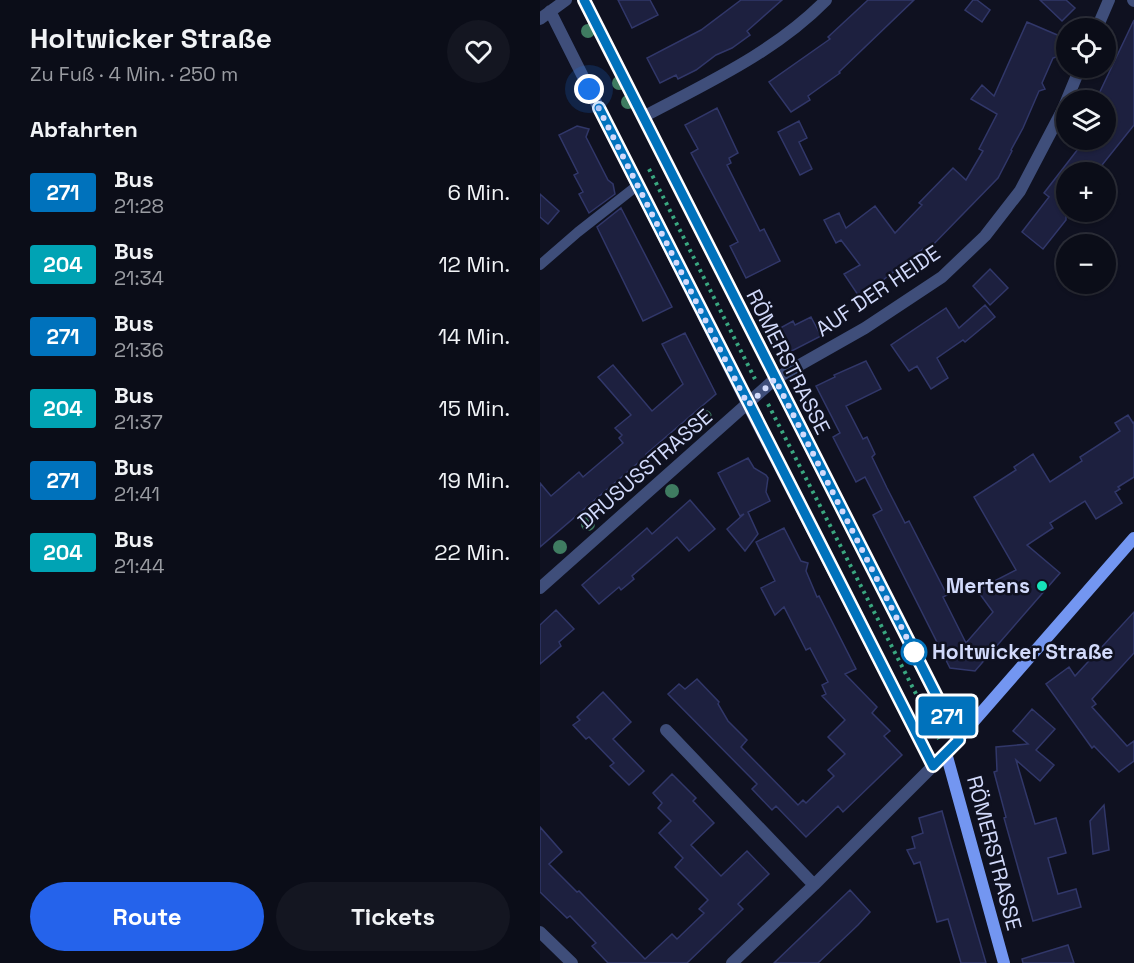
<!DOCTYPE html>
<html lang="de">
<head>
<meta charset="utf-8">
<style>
  body { margin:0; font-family:"Space Grotesk",sans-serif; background:#141621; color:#f1f3f6; height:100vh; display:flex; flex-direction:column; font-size:22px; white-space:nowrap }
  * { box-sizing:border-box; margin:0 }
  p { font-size:20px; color:#9a9ca2 }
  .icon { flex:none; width:33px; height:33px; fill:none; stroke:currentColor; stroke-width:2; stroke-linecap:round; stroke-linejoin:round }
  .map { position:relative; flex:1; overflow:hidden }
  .details { display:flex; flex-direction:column; background:#0b0d18; width:540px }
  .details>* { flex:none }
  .badge { padding:0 12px; border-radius:4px; font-size:21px; line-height:39px }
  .buttons { position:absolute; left:516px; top:18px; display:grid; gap:12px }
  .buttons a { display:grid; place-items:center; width:60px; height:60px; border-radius:50%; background:#0b0d18; box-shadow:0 2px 4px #0004,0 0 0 2px #2b2d37; font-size:30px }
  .you { position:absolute; width:30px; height:30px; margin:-15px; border:4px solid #fff; border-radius:50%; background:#1a73e8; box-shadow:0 0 0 9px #1a73e833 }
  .map>.badge { position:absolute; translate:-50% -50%; box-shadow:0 0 0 3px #fff }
  h2 { padding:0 30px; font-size:22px; line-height:54px }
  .round { display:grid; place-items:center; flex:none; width:63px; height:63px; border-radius:32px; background:#141621 }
  .headline { display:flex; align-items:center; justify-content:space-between; height:102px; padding:0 30px }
  h1 { font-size:28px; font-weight:700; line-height:45px }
  .action { display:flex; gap:12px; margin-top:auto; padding:12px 30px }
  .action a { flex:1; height:69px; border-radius:36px; background:#2563eb; color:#fff; font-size:24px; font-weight:700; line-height:69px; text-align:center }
  .action a+a { background:#141621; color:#f1f3f6 }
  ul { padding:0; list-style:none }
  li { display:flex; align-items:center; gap:18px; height:72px; padding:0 30px }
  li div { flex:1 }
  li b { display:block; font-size:22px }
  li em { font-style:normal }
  li .badge { min-width:66px; font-weight:700; text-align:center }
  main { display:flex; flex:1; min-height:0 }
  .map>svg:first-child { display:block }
  .building { fill:#1d203f; stroke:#313769; stroke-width:1.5 }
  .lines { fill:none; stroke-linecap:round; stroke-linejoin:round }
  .path { stroke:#3aa780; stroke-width:4; stroke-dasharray:3 4.5; stroke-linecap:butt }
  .lane { stroke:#3f4e7a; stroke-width:10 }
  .street { stroke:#3f4e7a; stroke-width:12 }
  .secondary { stroke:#7396f1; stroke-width:12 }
  .tree { fill:#3f7c61 }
  .line-casing { stroke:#fff; stroke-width:14 }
  .line { stroke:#0072bc; stroke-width:9 }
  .walk { stroke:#d2dafb; stroke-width:6; stroke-dasharray:0 10.8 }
  .poi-dot { fill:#16e3ba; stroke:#0f1120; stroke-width:2 }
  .stop-dot { fill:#fff; stroke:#0072bc; stroke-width:3 }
  .labels { text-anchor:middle; stroke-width:5; stroke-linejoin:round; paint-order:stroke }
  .street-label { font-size:21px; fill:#d2dafb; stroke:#0f1120 }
  .poi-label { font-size:21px; font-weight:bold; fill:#d2dafb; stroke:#0f1120; text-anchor:end }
  .stop-label { font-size:21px; font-weight:bold; fill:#d2dafb; stroke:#0f1120; text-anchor:start }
</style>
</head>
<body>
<main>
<section class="details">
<div class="headline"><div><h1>Holtwicker Straße</h1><p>Zu Fuß · 4 Min. · 250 m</p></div><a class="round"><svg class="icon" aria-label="heart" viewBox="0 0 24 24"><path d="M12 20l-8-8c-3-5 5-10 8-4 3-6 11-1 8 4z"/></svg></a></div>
<h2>Abfahrten</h2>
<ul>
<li><span class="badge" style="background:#0072bc;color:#fff">271</span><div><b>Bus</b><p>21:28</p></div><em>6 Min.</em></li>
<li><span class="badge" style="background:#00a3b4;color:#fff">204</span><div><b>Bus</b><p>21:34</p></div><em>12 Min.</em></li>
<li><span class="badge" style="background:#0072bc;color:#fff">271</span><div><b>Bus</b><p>21:36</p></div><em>14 Min.</em></li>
<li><span class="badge" style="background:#00a3b4;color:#fff">204</span><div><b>Bus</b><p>21:37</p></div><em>15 Min.</em></li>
<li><span class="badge" style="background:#0072bc;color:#fff">271</span><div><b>Bus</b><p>21:41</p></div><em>19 Min.</em></li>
<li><span class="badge" style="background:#00a3b4;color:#fff">204</span><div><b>Bus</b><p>21:44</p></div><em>22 Min.</em></li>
</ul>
<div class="action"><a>Route</a><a>Tickets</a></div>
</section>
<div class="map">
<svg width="594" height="963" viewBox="0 0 594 963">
  <rect width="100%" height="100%" fill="#0f1120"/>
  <!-- building -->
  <path class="building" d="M78,0H110L118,15L92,28Z
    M201,0H242L207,31L210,35L192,48L176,55L156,70L138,79L136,75L120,83L107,58L161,30Z
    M328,0H374L299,72L300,73L268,96L270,100L251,112L229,82L290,39L288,37Z
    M433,0H437L450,10L442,22L425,10Z
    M500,0H526L535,8L522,21Z
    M594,20V125L562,165L567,172H526V220L503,249L482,232L509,197L504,193L545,140H566V100H556Z
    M487,22L522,37L517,50L519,56L513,58L502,83L505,89L499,91L483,128L471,150L472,151L458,178L386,252L383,249L320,298L304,274L320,265L301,240L296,243L284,220L299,213L306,228L335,206L355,233L382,205L379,203L413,168L426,180L443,151L439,149L457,114L431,99L442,85L454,96Z
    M177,108L198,153L189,158L191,163L187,165L220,231L224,229L240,261L206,278L190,246L198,242L151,153L158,149L145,125Z
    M259,121L267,138L259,142L272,169L260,175L238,132Z
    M37,126L49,129L46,137L68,180L73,184L75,194L49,213L39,194L43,192L34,175L38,173L19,135Z
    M0,194L19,211L8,224L0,217Z
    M81,208L132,307L103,321L57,227Z
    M450,269L468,288L450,305L433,286Z
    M445,305L455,317L425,342L423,340L397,358L408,378L391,389L377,366L369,371L351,345L406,308L419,328Z
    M271,317L281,336L242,356L231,333L253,321L255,325Z
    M145,333L176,394L106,454V463L99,462L0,547V483L11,496L39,472L43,477L83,443L79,438L82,435L75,428L91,415L58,377L73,365L112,411L143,384L122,344Z
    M326,361L341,389L306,406L323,439L327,437L335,454L332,457L347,488L365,523L369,521L407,595L403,597L426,643L453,612L437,590L476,570L434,497L476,470L474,467L493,454L510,482L542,461L540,457L580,431L575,423L588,415L593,423L594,422V477L578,487L580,489L575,492L582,503L556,519L545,501L510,523L513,528L487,545L520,573L435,671L410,668L333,515L342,510L325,477L316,482L293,437L300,433L276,386L295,377L294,375Z
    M208,458L214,468L226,475L228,478L226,492L230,501L208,512L218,534L205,551L187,529L204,514L200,516L178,473Z
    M150,500L175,529L149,551L137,537L92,576L94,579L81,590L79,587L59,604L42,585L107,528L112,534Z
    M244,528L261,561L268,563L266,571L277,597L279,596L316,669L305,674L337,707L332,713L350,731L344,736L362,755L303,812L298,806L266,837L236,806L232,810L212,789L217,784L128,694L139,684L145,689L157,679L179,702L178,704L188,721L207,740L201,747L258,805L263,800L266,803L294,776L288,770L305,754L288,737L305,720L282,696L286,694L282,685L288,682L270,648L266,650L244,607L235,615L221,588L235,581L216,542Z
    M16,610L34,629L19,642L21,646L0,664V625Z
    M594,612V653L552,699L556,704L552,707L587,746L594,741V761L579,772L554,746L552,748L506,684L529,667L535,676Z
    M63,692L91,722L73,739L104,771L89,785L70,766L74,763L49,737L46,739L33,725L40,720L37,717Z
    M492,709L515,729L496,750L514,765L500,781L476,760L495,824L516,818L526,853L508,858L518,894L536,889L541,907L493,921L464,818L466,817L454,772L457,771L456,747L488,744L473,731Z
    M132,774L156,798L153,801L174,823L151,845L181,876L207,851L229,874L198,904L203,909L147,963H68L52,946L56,943L30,916L27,918L0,892V827L22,852L9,864L37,892L39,891L105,959L132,934L137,939L164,913L159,909L168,900L135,867L143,858L119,833L131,821L118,808L122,803L113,793Z
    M564,805L569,850L553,854L550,821Z
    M402,811L410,840L446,963H421L408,919L397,922L380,862L374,864L367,850L375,848L372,837L383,833L379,818Z
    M310,890L330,912L318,925L278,963H234Z
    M528,945L534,963H483L482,959Z"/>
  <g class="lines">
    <!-- path -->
    <path class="path" d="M109,169L215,379
      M228,404L399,739"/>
    <!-- lane -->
    <path class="lane" d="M0,265L38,232L98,185"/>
    <!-- street -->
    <path class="street" d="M44,0L419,740
      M593,0L594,1
      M10,11L208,405L393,766
      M0,19L26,0
      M557,28L569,0
      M103,117C167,83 235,52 286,0
      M0,588L235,379L325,328L402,277L445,236L480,191L523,109L540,68
      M126,730L274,885
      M0,932L32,963
      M192,963L274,885L406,753"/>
    <!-- secondary -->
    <path class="secondary" d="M464,963L406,753L594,538"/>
  </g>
  <!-- trees -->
  <g class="tree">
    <circle cx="48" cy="31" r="7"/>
    <circle cx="79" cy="83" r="7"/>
    <circle cx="88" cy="102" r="7"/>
    <circle cx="165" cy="417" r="7"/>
    <circle cx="98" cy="475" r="7"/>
    <circle cx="132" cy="491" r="7"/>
    <circle cx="48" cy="524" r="7"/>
    <circle cx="20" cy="547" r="7"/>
  </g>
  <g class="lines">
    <defs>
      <path id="line" d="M44,0L419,740L393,766L59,108"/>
    </defs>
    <!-- line casing -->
    <use href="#line" class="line-casing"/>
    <!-- line -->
    <use href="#line" class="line"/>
    <!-- walk -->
    <path class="walk" d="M49,89L208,405L235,379L374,652"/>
  </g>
  <!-- markers -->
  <circle class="poi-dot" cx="502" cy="586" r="6"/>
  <circle class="stop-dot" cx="374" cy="652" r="12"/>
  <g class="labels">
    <!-- street labels -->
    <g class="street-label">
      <text transform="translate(338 291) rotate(-34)" y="7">AUF DER HEIDE</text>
      <text transform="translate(248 362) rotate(63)" y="7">RÖMERSTRASSE</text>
      <text transform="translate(105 469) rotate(-41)" y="7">DRUSUSSTRASSE</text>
      <text transform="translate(454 853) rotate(75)" y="7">RÖMERSTRASSE</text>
    </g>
    <!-- poi labels -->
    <g class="poi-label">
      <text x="490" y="593">Mertens</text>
    </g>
    <!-- stop labels -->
    <g class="stop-label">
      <text x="392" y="659">Holtwicker Straße</text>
    </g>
  </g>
</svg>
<div class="buttons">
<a><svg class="icon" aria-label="locate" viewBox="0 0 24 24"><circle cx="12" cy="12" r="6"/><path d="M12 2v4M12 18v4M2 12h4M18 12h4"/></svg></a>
<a><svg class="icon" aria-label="layers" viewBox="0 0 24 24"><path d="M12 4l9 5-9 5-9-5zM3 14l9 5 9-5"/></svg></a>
<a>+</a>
<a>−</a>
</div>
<div class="you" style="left:49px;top:89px"></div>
<b class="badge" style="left:407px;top:716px;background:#0072bc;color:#fff">271</b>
</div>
</main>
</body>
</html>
